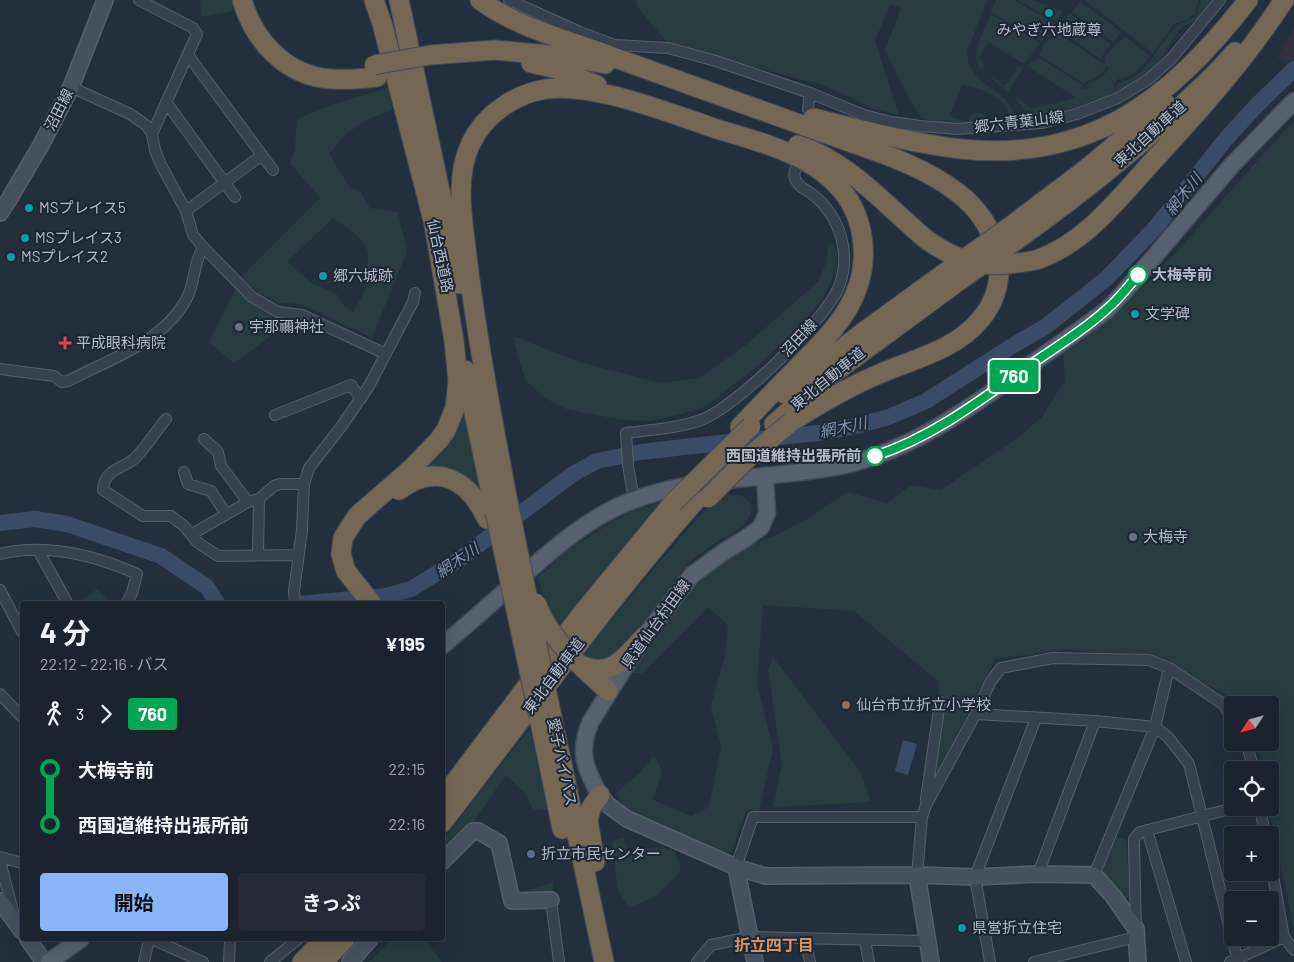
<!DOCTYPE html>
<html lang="ja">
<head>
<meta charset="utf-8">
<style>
  body { margin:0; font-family:Barlow,"Noto Sans JP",sans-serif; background:#242b36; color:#f1f3f6; height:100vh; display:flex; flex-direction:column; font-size:19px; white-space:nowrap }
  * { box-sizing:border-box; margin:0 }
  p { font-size:16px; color:#a0a4aa }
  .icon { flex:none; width:28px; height:28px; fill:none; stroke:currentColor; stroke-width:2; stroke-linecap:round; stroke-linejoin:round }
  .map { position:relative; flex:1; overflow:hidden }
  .sheet { position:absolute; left:20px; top:601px; width:425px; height:340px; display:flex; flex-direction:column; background:#1b232e; border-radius:5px; box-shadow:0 5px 20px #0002,0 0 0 1px #39404a }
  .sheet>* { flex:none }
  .badge { padding:0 10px; border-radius:4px; font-size:18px; line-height:32px }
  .needle { width:32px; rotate:234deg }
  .buttons { position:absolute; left:1224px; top:696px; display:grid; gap:10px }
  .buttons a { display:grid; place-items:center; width:55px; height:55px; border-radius:5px; background:#1b232e; box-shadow:0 5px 20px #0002,0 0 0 1px #39404a; font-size:25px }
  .map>.badge { position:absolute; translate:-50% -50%; box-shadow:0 0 0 2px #fff }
  .legs { display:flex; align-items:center; gap:8px; height:55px; padding:0 20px; font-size:16px }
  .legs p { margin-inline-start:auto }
  .headline { display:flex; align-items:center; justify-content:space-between; height:85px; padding:0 20px }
  h1 { font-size:28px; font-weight:700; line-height:38px }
  .button { display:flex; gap:10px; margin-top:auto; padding:10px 20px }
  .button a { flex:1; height:58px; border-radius:5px; background:#8ab4f8; color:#111; font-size:20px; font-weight:700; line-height:58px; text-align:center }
  .button a+a { background:#242b36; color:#f1f3f6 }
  ul { padding:0 20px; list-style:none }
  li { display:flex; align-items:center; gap:18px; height:55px; font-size:19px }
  li i { display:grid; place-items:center; width:8px; height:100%; margin:0 6px; background:currentColor }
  li i::after { content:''; width:12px; height:12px; margin:-6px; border:4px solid; border-radius:50%; background:#1b232e }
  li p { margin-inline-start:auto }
  li:first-child i { background:linear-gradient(#0000 50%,currentColor 0) }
  li:last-child i { background:linear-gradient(currentColor 50%,#0000 0) }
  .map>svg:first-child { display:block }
  .medical { fill:#32303f }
  .green { fill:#263c3f; fill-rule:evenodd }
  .water { fill:#394c67 }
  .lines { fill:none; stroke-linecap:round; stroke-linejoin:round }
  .river { stroke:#394c67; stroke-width:16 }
  .street-casing { stroke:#565f6c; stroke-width:12 }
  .secondary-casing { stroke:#565f6c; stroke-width:18 }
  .primary-casing { stroke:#414a57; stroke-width:19 }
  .highway-casing { stroke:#434c59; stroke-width:21 }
  .street { stroke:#38414e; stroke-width:10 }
  .secondary { stroke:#465061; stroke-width:15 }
  .primary { stroke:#56606e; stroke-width:16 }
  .highway { stroke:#746855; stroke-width:19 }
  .highway-bridge-casing { stroke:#434c59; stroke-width:21; stroke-linecap:butt }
  .highway-bridge { stroke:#746855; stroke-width:19 }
  .line-1-casing { stroke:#fff; stroke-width:11 }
  .line-1 { stroke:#00a651; stroke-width:8 }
  .culture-dot { fill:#0f9aa8; stroke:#1d2633; stroke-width:2 }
  .stop-1-dot { fill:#fff; stroke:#00a651; stroke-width:2.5 }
  .worship-dot { fill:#6b7280; stroke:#1d2633; stroke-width:2 }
  .health-dot { fill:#e0444e; stroke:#1d2633; stroke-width:2 }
  .education-dot { fill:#8d6e63; stroke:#1d2633; stroke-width:2 }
  .service-dot { fill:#5c6f8a; stroke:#1d2633; stroke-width:2 }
  .labels { text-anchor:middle; stroke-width:4; stroke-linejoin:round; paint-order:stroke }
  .poi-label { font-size:15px; fill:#b4bcc9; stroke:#1d2633; text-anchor:start }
  .street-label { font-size:15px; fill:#b4bcc9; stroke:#1d2633 }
  .stop-label { font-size:15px; font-weight:bold; fill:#b4bcc9; stroke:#1d2633; text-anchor:start }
  .water-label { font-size:16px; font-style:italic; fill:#7c92b1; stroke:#1d2633 }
  .neighbourhood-label { font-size:16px; font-weight:bold; fill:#d59563; stroke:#1d2633 }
</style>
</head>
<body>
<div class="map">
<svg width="1294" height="962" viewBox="0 0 1294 962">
  <rect width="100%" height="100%" fill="#242f3e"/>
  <!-- medical -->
  <path class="medical" d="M1294,29V60L1289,64L1277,57Z"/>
  <!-- green -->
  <path class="green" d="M200,0H234L237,10L202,17Z
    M636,0H987L967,52C967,86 1012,89 1015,119L1009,121C1009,118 1009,112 1007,109C999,94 977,88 962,84L950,116L967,122L973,113H982L984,117L993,120L995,123L945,124L922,118L912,104L885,51L901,8L890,4L875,41L899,115L877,110L823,85L669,45L638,8Z
    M996,0H1014L1055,23L1041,41L991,12Z
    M1018,0H1031L1060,10L1062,12L1056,22Z
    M1084,0H1198L1195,15H1191L1189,19L1174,24L1153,53Z
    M1201,0H1214L1199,18L1180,29L1152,71L1132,85L1105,99L1077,110L1040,119L1030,115L1017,101V97L1032,109C1047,104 1060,103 1075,97L1027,66L1031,61H1035L1038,57L1082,85L1080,89L1082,90L1084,88L1087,90L1088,83C1099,81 1103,76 1109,68L1107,66C1100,75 1096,79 1085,82V84L1039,55L1043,49L1042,47L1055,30L1103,64L1104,63L1106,64L1105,57L1119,40L1121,41L1125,37L1150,56C1141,68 1133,78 1118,79L1113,86L1115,88L1119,82C1148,78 1156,45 1175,28C1180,23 1190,20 1196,16Z
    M1080,1L1121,32L1113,42L1072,12Z
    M1069,13L1111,44L1100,59L1059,30Z
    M991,14L1040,43L1024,64L988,42L979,58L982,60L984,66L980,69C969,55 985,29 991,14Z
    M1014,67H1020L1023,69L1008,92L992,78V76L1004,86L1018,69Z
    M388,88L392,110L366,120L345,135L329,154L350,188L360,191L370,208L398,212L407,251L372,338L301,304L280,303L260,293L240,278L320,198L290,163L295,149L297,119L333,104ZM333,218L358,236L368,251L367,287L353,312L343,305L336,293L313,284L287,262Z
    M1294,121V927L1268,808H1270V770H1262L1260,756L1253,743L1270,742V705H1234L1230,696L1163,664L1069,649L995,659L933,782L939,682L854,611L763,605L757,683L773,749L759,811L746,810L731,854L725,853L635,814L624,806L616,793L639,773L654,756L662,770L653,800L691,816L709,807L721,747L711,705L725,656L728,625L708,607L641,674L632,673L652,642L691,591L702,579L748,546L774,536L807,519L847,492L887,503L911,485L941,490L1016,439L1042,417L1065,380L1063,351C1086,334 1110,319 1130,300C1188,244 1238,179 1294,121Z
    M834,244L837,254L836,270L826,293L807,318L762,362L707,406L678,415L649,421L622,420L566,409L545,398L526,381L518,358L513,336L579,362L660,383L700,378L747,344L819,281L826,262L828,245Z
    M235,290L284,326L234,363L209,342Z
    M462,394L484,501L413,473Z
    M721,494C736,495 747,493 753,509L744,526L709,547L690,562L620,653L605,662L580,656L686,531Z
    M659,503L558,626L545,604L538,577L568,550L620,517L635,509Z
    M97,589L112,604H77Z
    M773,657L861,773L871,802L773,807L782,765L768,670Z
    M530,728L547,810L533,809L525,793L506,775L474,821L443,854V840Z
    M1114,835L1126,840L1130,897L1123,899L1099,876Z
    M623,837L628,850L662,847L675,851L681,871L657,895L630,908L618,891L612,842Z
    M553,882V894H517Z
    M392,939H424L442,962H369Z"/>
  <!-- water -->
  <path class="water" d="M903,740L917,744L908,775L895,771Z"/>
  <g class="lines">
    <!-- river -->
    <path class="river" d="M0,523L35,519L67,524L161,556L207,587L218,604
      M299,604L386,596L411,589L457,561L573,474L597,461L641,452L710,444L819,433L856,426L889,417L926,401L1017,343L1045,327L1106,279L1156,227L1225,140L1256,106L1294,69"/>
    <defs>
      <path id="street" d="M139,0L193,28L197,34L152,134
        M509,0L580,32L615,45L668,48L716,61L810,93L864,115L891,122L920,126L957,129L1042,123L1077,114L1118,98L1149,79L1172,58L1220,0
        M188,55L273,170
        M166,102L235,197
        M808,109L810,93
        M186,211L262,155
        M203,247L252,297L278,312L302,315L386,354
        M0,369L54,376L62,382L68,381C109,359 161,344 186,300C195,284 193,264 203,247L193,235L186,211L160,163L155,150L152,134L146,125L130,114L71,87
        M275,415L351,385L361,399
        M166,419C156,431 145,449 134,459C121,469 104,470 103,490L143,516H171L184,526L197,542L218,556L299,555
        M204,439L218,452L221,466L248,502
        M184,472L188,484L211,491L226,514
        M634,500L628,465L626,433C651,430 678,428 701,420C735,408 823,322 838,289C845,272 846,254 841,237C836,219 826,205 812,194C807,190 800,188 797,182C793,177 794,173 796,168
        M192,534L248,502L259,499L274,486L280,484H304
        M38,550L68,604
        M0,554C46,543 94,555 137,574L132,593L126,604
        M258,555L259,499
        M0,590L22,632
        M295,604L294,591L302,530L304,484L309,468L341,427L369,386L413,302L415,293
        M0,694L22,717
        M976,714L1095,721L1155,727L1168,737L1189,764L1238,962
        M1246,742L1254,770
        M926,799L940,702
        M1260,808L1265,835
        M1147,830L1186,962
        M0,857L22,863
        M1270,859L1284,937L1294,950
        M0,861L14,915
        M736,867L753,817H922
        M1038,874L1095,721
        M917,875L922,817L926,805L974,717L991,681L1001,668L1053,658L1149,660L1169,668L1223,704L1232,719
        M1094,875L1155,727L1169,668
        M551,900L559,962
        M1136,929L1134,847V839L1140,832L1234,808
        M152,939L203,962
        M805,939L810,962
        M865,941L869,962
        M144,962L149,939
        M229,962L230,939
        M270,962L298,939
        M697,962L711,945L750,937L927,941
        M990,962L975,877L1036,718
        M1034,962L1136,937
        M1230,962L1284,937"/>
      <path id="secondary" d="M0,213L8,201L41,145L71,87L105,0
        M600,795L608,805L627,819L736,867L765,876L917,875L975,877L1038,874L1094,875L1113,896L1136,929L1138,962
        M442,862L473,831H478L499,843L512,901L551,900
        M736,867L755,962
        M917,875L931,962
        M0,901L22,931
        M28,939L44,962
        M350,962L370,939"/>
      <path id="primary" d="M442,646C468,624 494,601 520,578C551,551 582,523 619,506C690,474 770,481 845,465C909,450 963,413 1016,375C1047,353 1077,332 1107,310L1125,291L1232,165L1294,101
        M600,795C584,768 578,750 591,721L644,637L692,575L725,551L745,539L761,527L767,513L765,476
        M49,962L81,939"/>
      <path id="highway" d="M242,0C254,41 286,76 331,79C346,80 361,79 377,77
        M399,0L460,284
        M480,0C515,26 558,37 597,51C675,80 753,107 830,135C874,151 921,164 958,193C998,223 1015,279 980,320C956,349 917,358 884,372C851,385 821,403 791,422
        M430,55L495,50L561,56L605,64
        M531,63L553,68L597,85
        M813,118C862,130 911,143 961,149C1091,163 1174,97 1248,0
        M798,145C850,162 886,206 927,240
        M1012,225L1086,169L1165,103
        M1022,236C1083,192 1142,146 1195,93C1209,80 1223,66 1235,52
        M1036,260C1085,244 1119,198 1153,161C1201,109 1245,60 1284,0
        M465,370L495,512
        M785,394L862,333L946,272
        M774,424L832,374L956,283
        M399,490C437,462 468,479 487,519
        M508,502C493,423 478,344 468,265C464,226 453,180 471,143C485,114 515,94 546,89C596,83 669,113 717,129C747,138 780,147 807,162C818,168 828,176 837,185C863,212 870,254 857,289C845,323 816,348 792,373C774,391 757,409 740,427
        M372,604L346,571L341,554L343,538L357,516L411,469L439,440L446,430L455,408L458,381L454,341L434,224L382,23L374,0
        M579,664C610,680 624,658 644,637
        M582,667L608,691
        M549,703L604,962
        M539,717L562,829
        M442,799L580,616L673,503
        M442,823C526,715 605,603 696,500
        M595,862L588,820L591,808L600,795
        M302,962L325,939
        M323,962L345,939"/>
    </defs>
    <!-- street casing -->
    <use href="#street" class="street-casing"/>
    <!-- secondary casing -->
    <use href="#secondary" class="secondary-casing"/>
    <!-- primary casing -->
    <use href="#primary" class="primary-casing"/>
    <!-- highway casing -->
    <use href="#highway" class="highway-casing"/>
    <!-- street -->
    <use href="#street" class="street"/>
    <!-- secondary -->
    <use href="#secondary" class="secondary"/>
    <!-- primary -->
    <use href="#primary" class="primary"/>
    <!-- highway -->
    <use href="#highway" class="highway"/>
    <defs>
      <path id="highway-bridge" d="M374,65L430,55
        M927,240C966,267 990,269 1036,260
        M946,272L1012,225
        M956,283L1022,236
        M708,498L751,455L791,422
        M508,502L549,703
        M673,503L751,426
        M495,512L539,717
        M536,603C545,627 561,646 579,664"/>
    </defs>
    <!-- highway-bridge casing -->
    <use href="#highway-bridge" class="highway-bridge-casing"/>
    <!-- highway-bridge -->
    <use href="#highway-bridge" class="highway-bridge"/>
  </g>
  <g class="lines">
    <defs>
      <path id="line-1" d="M875,456C930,438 977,403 1023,370C1051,350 1082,332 1107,309C1119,299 1128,287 1138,275"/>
    </defs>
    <!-- line-1 casing -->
    <use href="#line-1" class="line-1-casing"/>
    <!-- line-1 -->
    <use href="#line-1" class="line-1"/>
  </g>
  <!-- markers -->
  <g class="culture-dot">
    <circle cx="1049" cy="13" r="5"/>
    <circle cx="29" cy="208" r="5"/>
    <circle cx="25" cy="238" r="5"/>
    <circle cx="11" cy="257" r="5"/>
    <circle cx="323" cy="276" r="5"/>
    <circle cx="1135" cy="314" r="5"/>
    <circle cx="962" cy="928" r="5"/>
  </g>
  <g class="stop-1-dot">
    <circle cx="1138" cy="275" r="9"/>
    <circle cx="875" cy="456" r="9"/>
  </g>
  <g class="worship-dot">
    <circle cx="239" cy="327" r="5"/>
    <circle cx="1133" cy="537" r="5"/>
  </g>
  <path class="health-dot" d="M62.5 335.5h5v5h5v5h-5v5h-5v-5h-5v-5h5z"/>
  <circle class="education-dot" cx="846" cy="705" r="5"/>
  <circle class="service-dot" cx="531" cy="854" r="5"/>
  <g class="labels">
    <!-- poi labels -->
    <g class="poi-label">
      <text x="1049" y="35" text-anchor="middle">みやぎ六地蔵尊</text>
      <text x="39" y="213">MSプレイス5</text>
      <text x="35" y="243">MSプレイス3</text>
      <text x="21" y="262">MSプレイス2</text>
      <text x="333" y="281">郷六城跡</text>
      <text x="1145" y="319">文学碑</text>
      <text x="249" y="332">宇那禰神社</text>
      <text x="76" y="348">平成眼科病院</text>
      <text x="1143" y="542">大梅寺</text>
      <text x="856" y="710">仙台市立折立小学校</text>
      <text x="541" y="859">折立市民センター</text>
      <text x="972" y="933">県営折立住宅</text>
    </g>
    <!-- street labels -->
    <g class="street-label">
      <text transform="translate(59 110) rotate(-63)" y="5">沼田線</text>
      <text transform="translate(1019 122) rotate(-7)" y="5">郷六青葉山線</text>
      <text transform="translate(1150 134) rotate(-42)" y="5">東北自動車道</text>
      <text transform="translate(440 256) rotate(78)" y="5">仙台西道路</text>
      <text transform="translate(799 338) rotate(-46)" y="5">沼田線</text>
      <text transform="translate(828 379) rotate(-39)" y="5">東北自動車道</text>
      <text transform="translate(656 624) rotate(-54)" y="5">県道仙台村田線</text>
      <text transform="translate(554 676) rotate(-53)" y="5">東北自動車道</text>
      <text transform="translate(562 762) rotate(78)" y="5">愛子バイパス</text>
    </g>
    <!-- stop labels -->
    <g class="stop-label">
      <text x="1152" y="280">大梅寺前</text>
      <text x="861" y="461" text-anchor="end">西国道維持出張所前</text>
    </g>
    <!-- water labels -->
    <g class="water-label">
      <text transform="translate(1183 194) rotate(-51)" y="6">網木川</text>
      <text transform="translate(843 427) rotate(-12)" y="6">網木川</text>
      <text transform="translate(457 560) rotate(-34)" y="6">網木川</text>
    </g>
    <!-- neighbourhood labels -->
    <g class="neighbourhood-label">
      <text x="774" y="951">折立四丁目</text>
    </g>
  </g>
</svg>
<div class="buttons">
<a><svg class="needle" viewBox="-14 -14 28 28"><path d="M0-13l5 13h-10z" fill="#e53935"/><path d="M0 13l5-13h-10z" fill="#a0a4aa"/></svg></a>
<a><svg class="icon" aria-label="locate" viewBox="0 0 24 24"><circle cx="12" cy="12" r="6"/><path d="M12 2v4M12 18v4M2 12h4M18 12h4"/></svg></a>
<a>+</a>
<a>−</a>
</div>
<b class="badge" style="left:1014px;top:376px;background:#00a651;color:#fff">760</b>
<section class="sheet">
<div class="headline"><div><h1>4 分</h1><p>22:12 – 22:16 · バス</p></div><b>¥195</b></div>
<div class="legs"><svg class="icon" aria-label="walk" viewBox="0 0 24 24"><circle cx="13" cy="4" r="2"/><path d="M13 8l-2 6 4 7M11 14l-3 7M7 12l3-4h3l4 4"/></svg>3<svg class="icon" aria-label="forward" viewBox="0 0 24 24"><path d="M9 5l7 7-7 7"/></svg><b class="badge" style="background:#00a651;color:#fff">760</b></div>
<ul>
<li><i style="color:#00a651"></i><b>大梅寺前</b><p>22:15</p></li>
<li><i style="color:#00a651"></i><b>西国道維持出張所前</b><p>22:16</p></li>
</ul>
<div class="button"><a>開始</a><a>きっぷ</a></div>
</section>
</div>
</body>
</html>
